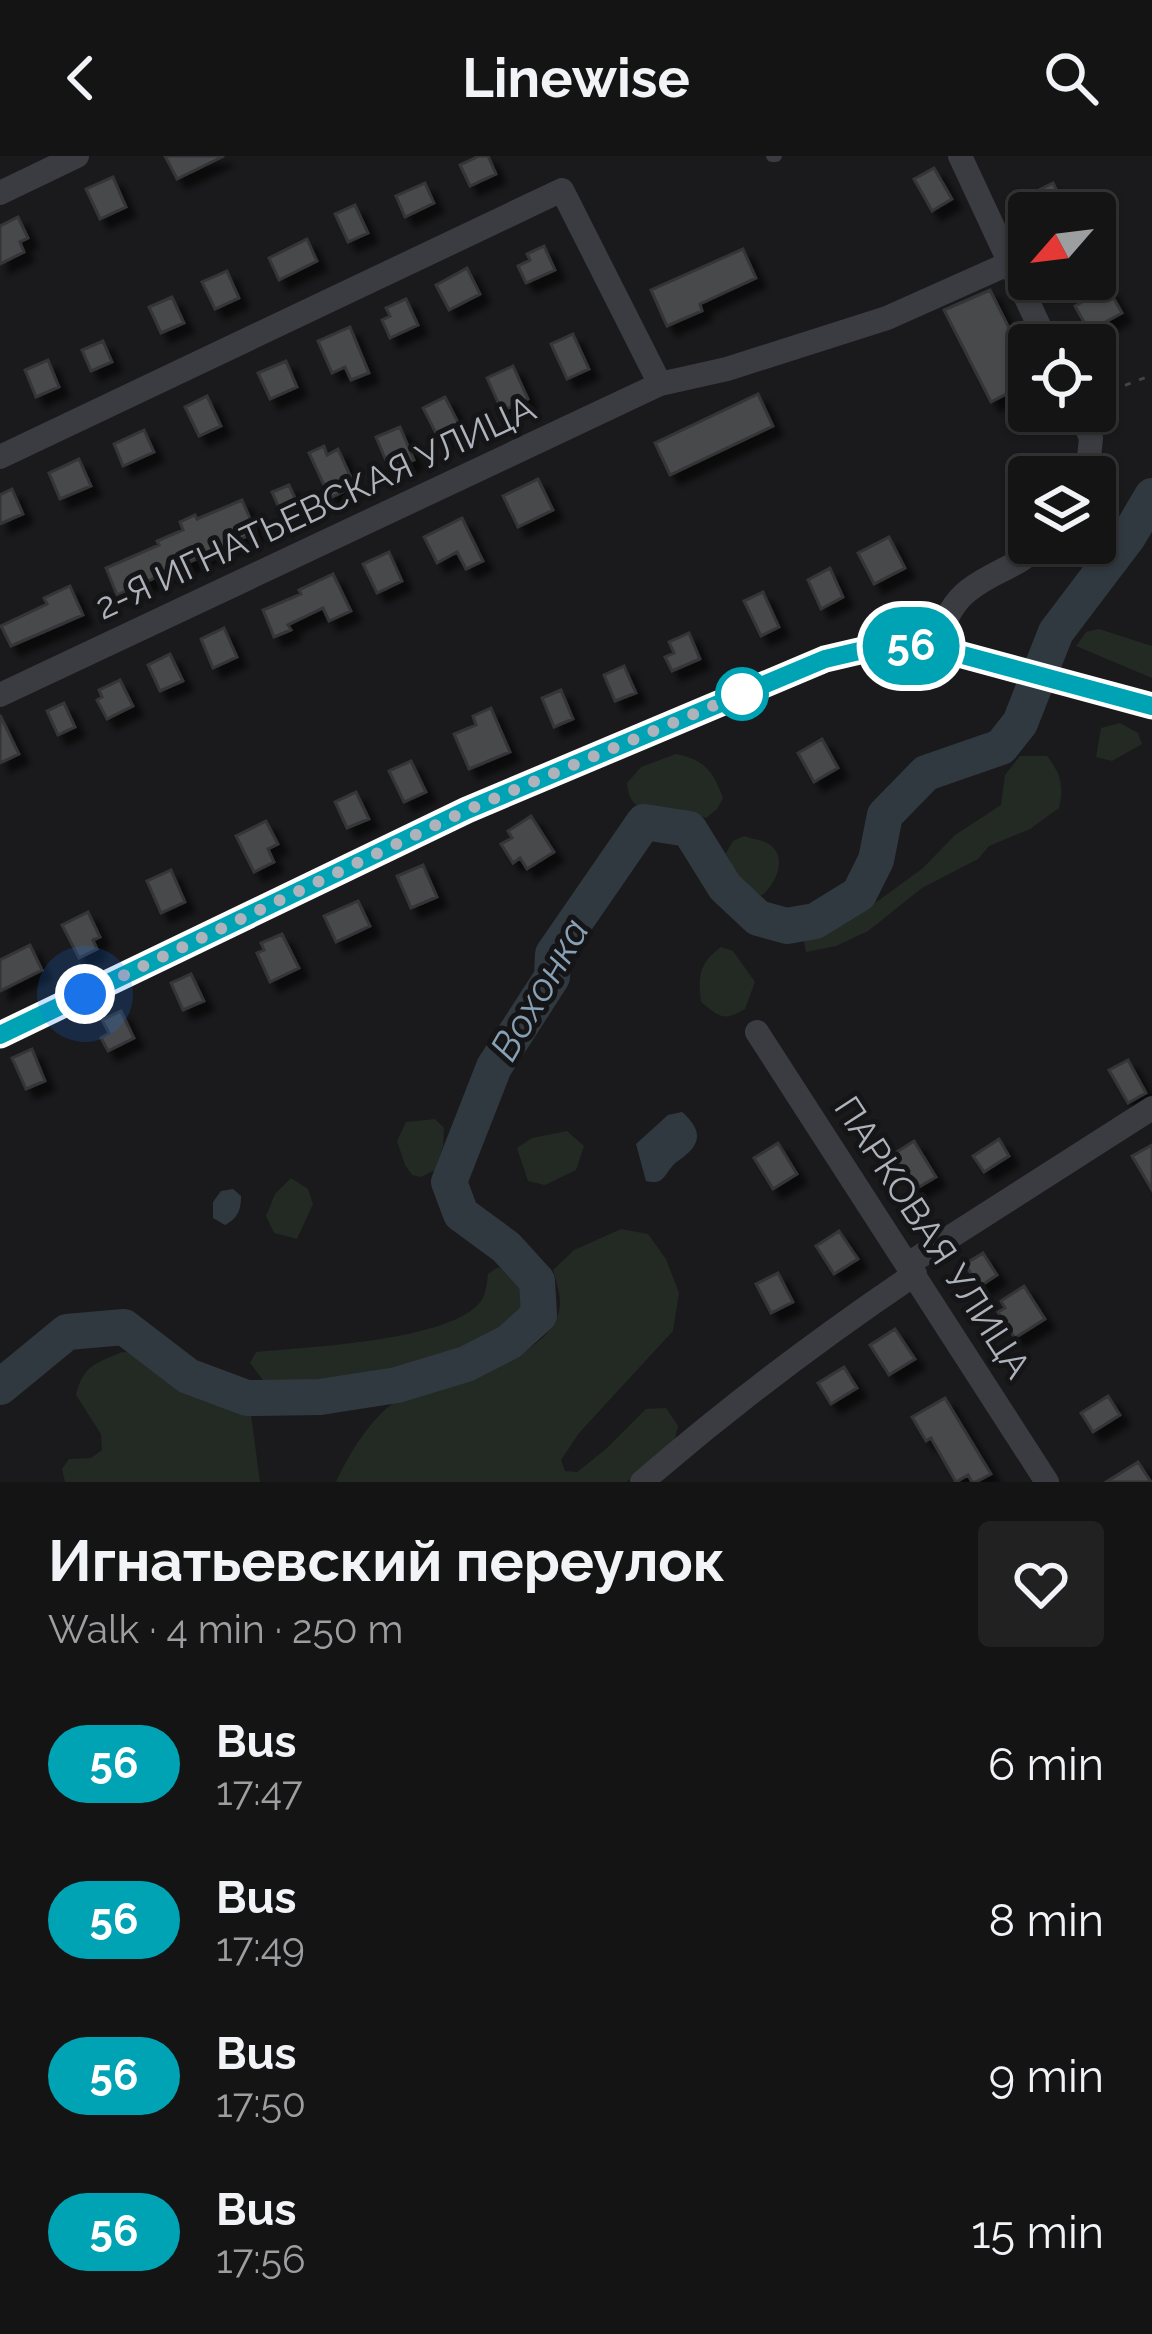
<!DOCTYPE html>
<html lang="en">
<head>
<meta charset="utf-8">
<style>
  body { margin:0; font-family:Raleway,sans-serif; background:#212122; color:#f1f3f6; height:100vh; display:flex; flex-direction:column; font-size:45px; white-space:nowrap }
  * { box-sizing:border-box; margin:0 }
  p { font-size:39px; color:#9d9ea0 }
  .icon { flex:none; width:66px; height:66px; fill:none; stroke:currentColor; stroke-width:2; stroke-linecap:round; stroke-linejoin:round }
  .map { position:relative; height:1326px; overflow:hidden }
  .panel { display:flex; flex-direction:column; background:#141415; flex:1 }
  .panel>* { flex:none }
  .badge { padding:0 24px; border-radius:39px; font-size:42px; line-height:78px }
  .needle { width:78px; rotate:242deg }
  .fabs { position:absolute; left:1008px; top:36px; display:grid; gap:24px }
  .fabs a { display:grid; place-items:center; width:108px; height:108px; border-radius:12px; background:#141415; box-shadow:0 3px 9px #0004,0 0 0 3px #333334; font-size:60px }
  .you { position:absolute; width:60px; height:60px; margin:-30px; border:9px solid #fff; border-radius:50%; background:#1a73e8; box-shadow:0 0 0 18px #1a73e833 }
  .map>.badge { position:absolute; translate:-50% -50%; box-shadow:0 0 0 6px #fff }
  .round { display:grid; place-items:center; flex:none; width:126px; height:126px; border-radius:12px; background:#212122 }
  .headline { display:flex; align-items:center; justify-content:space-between; height:204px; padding:0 48px }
  h1 { font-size:57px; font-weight:700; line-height:90px }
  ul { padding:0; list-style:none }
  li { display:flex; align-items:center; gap:36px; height:156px; padding:0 48px }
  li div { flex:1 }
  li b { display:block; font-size:45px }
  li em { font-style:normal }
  li .badge { min-width:132px; font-weight:700; text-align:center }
  header { display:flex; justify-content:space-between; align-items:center; height:156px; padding:0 48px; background:#141415; font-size:54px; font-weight:700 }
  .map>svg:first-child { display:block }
  .green { fill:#222a23 }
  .water { fill:#313940 }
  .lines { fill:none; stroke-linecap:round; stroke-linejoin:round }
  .river { stroke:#313940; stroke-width:36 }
  .building { fill:#47484c; stroke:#343438; stroke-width:3; filter:url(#shadow) }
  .path { stroke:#414348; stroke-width:3; stroke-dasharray:6 9; stroke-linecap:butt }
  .lane { stroke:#3b3c41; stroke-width:12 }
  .street { stroke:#3b3c41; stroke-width:24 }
  .line-casing { stroke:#fff; stroke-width:27 }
  .line { stroke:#00a3b4; stroke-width:18 }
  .walk { stroke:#adb2bb; stroke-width:12; stroke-dasharray:0 21.6 }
  .stop-dot { fill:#fff; stroke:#00a3b4; stroke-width:6 }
  .labels { text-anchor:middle; stroke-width:10; stroke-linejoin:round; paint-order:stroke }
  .street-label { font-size:36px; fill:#adb2bb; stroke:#151517 }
  .water-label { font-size:39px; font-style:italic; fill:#87a0b3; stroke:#151517 }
</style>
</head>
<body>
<header><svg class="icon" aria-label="back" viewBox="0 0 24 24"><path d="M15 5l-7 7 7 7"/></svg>Linewise<svg class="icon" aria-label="search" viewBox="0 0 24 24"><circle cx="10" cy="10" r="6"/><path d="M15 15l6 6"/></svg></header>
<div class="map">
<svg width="1152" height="1326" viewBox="0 0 1152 1326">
  <defs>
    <filter id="shadow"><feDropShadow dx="9" dy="9" stdDeviation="3" flood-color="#0009"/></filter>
  </defs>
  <rect width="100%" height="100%" fill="#1a1a1c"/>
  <!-- green -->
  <path class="green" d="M1099,473L1152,490V522L1076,490L1086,476Z
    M1120,567L1138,577L1142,588L1112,605L1096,601L1101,572Z
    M676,598C705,604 713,615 723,642L717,653L706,662C705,661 687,656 686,656C659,651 630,664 627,627L641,611Z
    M1020,600H1047C1061,617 1064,632 1059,652L1030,673L989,690L978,703L922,732L868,775L836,790L806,796L804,785L878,745L923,712L955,679L1001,649L1005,619Z
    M744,680C751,683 758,683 765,686C790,697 777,728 761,740C743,729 734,716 726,697L733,685Z
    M721,791L733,795L755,826L745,853C723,866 720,861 701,846C698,820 699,807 721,791Z
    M435,963L444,972L443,990L435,1014L421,1021L412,1019L405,1009L397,985L406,966Z
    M567,975L584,990L576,1014L545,1029L528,1025L517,992L532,982Z
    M291,1022L308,1033L313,1048L297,1083L274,1077L266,1060L275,1038Z
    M621,1073L648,1078L666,1103L679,1137L673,1175L579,1277L561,1304L565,1315L577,1316L606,1293L646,1253L666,1252L678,1270L674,1287L627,1326H336C347,1301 373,1258 397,1245C441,1221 552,1209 560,1150C561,1139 556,1125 553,1114L574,1094Z
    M498,1111L524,1127C524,1133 525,1140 524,1146C515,1184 420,1212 386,1218C346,1224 303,1228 263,1224L250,1207L256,1196C306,1191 452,1185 481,1145C486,1137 487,1128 488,1118Z
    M122,1196L140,1197L204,1243L250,1251L260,1326H65L62,1313L69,1303L91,1302L102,1294L101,1278L76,1239C83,1209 95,1208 122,1196Z"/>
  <!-- water -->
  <path class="water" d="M682,956C705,976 700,990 678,1005C663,1016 667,1030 646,1025L636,988L668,959Z
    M233,1033L241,1040C241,1054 238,1062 225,1069L213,1062V1046L221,1035Z"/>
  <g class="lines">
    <!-- river -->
    <path class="river" d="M0,1231L67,1176L124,1171L188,1220L247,1242L320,1241L397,1229L466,1208L509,1186L539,1159L537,1125L506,1091L461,1058L449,1026L494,911L552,821L553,798L644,666L689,673L725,731L758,762L787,770L815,765L859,738L876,704L885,659L926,617L1001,591L1020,567L1056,476L1128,381L1152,340"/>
  </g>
  <!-- building -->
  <path class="building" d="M165,0H224L177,23Z
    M479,0H488L496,18L470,30L460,9Z
    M934,12L952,43L932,55L914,23Z
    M113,21L126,51L100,63L86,33Z
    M425,27L434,47L405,61L396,40Z
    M1053,27L1068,57H1030L1023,42Z
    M355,49L368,77L348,86L335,58Z
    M18,61L28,82L20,86L24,96L0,108V70Z
    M307,83L317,105L279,124L269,102Z
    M544,90L555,114L526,127L518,110L530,104L527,98Z
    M743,93L756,122L700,148L702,155L667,170L651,134Z
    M467,112L480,138L449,154L436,129Z
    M227,115L239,142L215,153L202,126Z
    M1108,132L1122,157L1089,175L1075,150Z
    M990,134L1029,212V226L991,246L944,154Z
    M172,141L184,167L161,177L149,151Z
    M406,143L418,169L390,182L382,164L390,160L386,152Z
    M350,171L369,217L351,224L345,211L332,217L318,185Z
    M573,178L589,213L567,223L551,188Z
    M103,185L112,206L91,215L82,194Z
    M48,204L59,231L36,241L25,214Z
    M286,205L297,231L270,243L258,217Z
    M513,210L528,243L502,255L487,222Z
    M758,238L773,270L670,319L655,287Z
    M207,240L221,270L199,280L185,251Z
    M445,241L462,274L440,285L423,252Z
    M400,271L414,304L390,314L376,281Z
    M144,274L154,296L123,310L114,288Z
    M324,290L327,299L338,293L355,330L330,342L309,297Z
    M79,303L91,330L60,343L49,317Z
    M538,323L553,354L518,371L503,340Z
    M289,329L301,355L284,363L272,336Z
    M12,333L23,358L0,368V339Z
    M242,344L256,376L117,439L106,412L159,389L157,385L183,374L180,366L195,359L197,363Z
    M462,362L483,405L466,413L457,396L437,407L424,381Z
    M889,381L905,412L874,428L858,397Z
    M389,396L402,425L377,437L363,408Z
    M830,412L843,441L821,453L808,424Z
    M333,418L351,455L329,465L323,452L288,469L291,474L274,481L263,454L301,438L299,434Z
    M70,430L83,459L11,490L1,470L47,448L44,442Z
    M763,436L779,471L761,480L744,445Z
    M224,472L237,501L213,512L201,483Z
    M689,477L700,503L672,515L665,501L674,497L669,486Z
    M170,498L183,525L160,535L148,509Z
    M624,510L636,537L615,545L604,519Z
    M120,524L133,550L107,563L97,544L102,541L99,534Z
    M561,534L573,563L554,571L542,542Z
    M64,547L75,571L58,579L47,555Z
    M491,552L510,596L469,613L454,578L476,569L473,560Z
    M0,559L19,598L0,607Z
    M822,583L838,612L814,626L798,597Z
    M411,605L426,636L404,646L389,615Z
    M356,636L369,663L347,672L335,646Z
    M531,660L554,696L527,713L520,702L513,707L501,688L512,682L508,675Z
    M266,665L278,688L268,693L274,706L254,716L236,680Z
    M423,709L437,741L411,752L397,720Z
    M171,714L185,746L161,757L147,725Z
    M358,745L370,770L336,786L324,760Z
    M88,756L100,781L93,784L97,793L79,802L62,769Z
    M282,778L299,812L270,826L257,797L264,794L261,787Z
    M30,789L42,814L0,835V804Z
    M191,818L204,845L183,854L171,827Z
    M121,855L134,882L108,895L101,882L109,877L102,864Z
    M32,893L45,925L26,933L12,902Z
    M1128,904L1146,937L1128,947L1109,914Z
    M999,983L1009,1000L984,1016L973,1000Z
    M914,985L936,1021L914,1034L892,999Z
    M778,987L797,1018L773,1033L754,1002Z
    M1152,989V1034L1132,1000Z
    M839,1075L858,1103L834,1118L816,1090Z
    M983,1097L997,1119L979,1131L965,1108Z
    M778,1117L793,1146L771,1157L756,1128Z
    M1024,1130L1045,1163L1015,1182L998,1156L1005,1152L1001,1145Z
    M895,1173L915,1203L889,1219L870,1189Z
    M844,1211L857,1232L831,1248L818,1227Z
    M1108,1240L1120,1259L1093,1276L1081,1257Z
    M945,1242L991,1318L976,1326H972L968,1319L956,1326L931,1282L926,1285L912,1261Z
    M1138,1306L1151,1326H1106Z"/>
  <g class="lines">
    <!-- path -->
    <path class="path" d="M1097,240L1152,219"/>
    <!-- lane -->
    <path class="lane" d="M772,0H776"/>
    <!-- street -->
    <path class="street" d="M960,0L1048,189
      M0,37L77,0
      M1079,255L1091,282L1087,321
      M0,301L562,34L660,228
      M933,491C942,472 951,447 969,434C993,415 1019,411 1042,387
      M0,539L660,228L727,213L887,162L1010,107
      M757,876L1047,1326
      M0,879L467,654L825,503L885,489L933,491L1152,550
      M908,1108L1152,952
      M642,1326C729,1251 820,1182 915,1118"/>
  </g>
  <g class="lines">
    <defs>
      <path id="line" d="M0,879L467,654L825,503L885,489L933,491L1152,550"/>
    </defs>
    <!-- line casing -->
    <use href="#line" class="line-casing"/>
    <!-- line -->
    <use href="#line" class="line"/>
    <!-- walk -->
    <path class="walk" d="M85,838L467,654L748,535L742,538"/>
  </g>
  <!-- markers -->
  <circle class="stop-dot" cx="742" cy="538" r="24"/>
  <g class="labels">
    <!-- street labels -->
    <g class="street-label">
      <text transform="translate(315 351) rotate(-25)" y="13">2-Я ИГНАТЬЕВСКАЯ УЛИЦА</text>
      <text transform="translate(933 1081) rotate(57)" y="13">ПАРКОВАЯ УЛИЦА</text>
    </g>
    <!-- water labels -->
    <g class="water-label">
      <text transform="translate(539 833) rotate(-60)" y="14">Вохонка</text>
    </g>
  </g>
</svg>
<div class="fabs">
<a><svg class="needle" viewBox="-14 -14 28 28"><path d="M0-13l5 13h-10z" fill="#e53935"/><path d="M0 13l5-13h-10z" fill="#9d9ea0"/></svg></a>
<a><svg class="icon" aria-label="locate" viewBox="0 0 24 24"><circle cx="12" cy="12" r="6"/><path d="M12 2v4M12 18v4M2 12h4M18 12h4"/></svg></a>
<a><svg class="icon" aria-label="layers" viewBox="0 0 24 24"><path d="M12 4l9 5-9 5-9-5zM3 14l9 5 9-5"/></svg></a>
</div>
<div class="you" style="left:85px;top:838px"></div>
<b class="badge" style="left:911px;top:490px;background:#00a3b4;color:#fff">56</b>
</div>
<section class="panel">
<div class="headline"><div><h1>Игнатьевский переулок</h1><p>Walk · 4 min · 250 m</p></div><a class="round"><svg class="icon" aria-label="heart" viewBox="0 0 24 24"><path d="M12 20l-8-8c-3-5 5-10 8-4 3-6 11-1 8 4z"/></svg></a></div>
<ul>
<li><span class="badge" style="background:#00a3b4;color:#fff">56</span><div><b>Bus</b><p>17:47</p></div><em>6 min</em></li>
<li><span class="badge" style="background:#00a3b4;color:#fff">56</span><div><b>Bus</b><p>17:49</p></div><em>8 min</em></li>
<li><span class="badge" style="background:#00a3b4;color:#fff">56</span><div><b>Bus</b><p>17:50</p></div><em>9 min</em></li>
<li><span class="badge" style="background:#00a3b4;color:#fff">56</span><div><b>Bus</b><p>17:56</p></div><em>15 min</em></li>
</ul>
</section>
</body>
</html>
